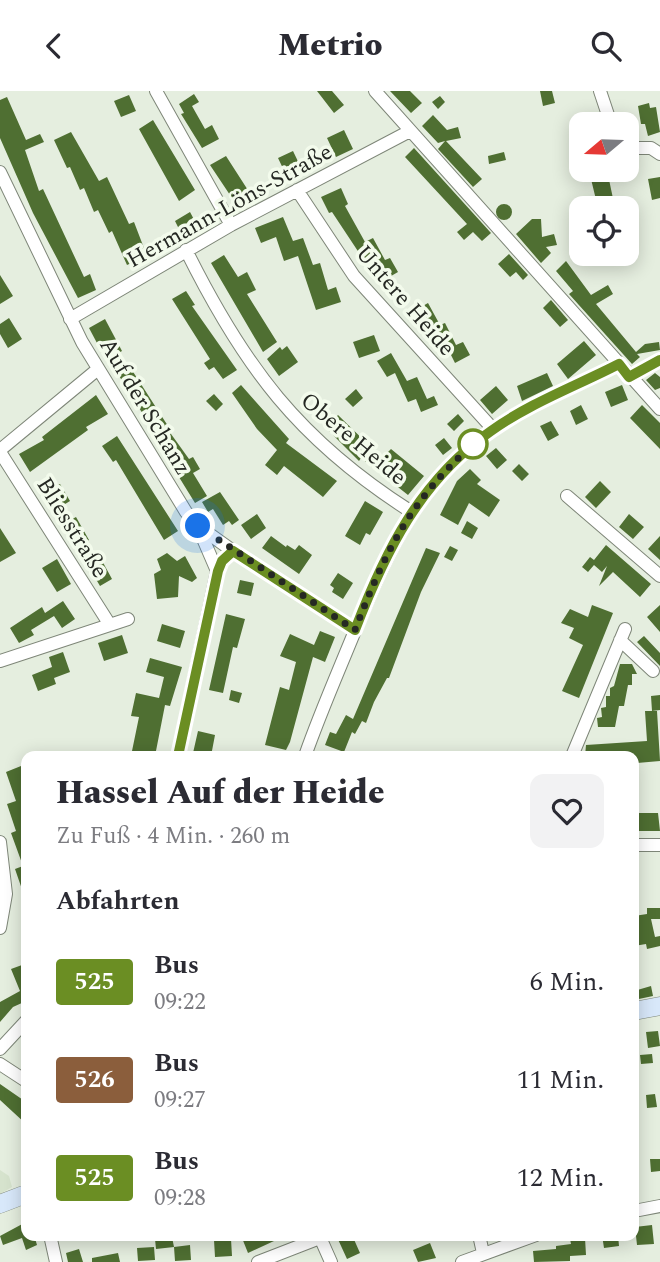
<!DOCTYPE html>
<html lang="de">
<head>
<meta charset="utf-8">
<style>
  body { margin:0; font-family:Spectral,serif; background:#f2f2f3; color:#2b2b33; height:100vh; display:flex; flex-direction:column; font-size:26px; white-space:nowrap }
  * { box-sizing:border-box; margin:0 }
  p { font-size:23px; color:#7c7c81 }
  .icon { flex:none; width:38px; height:38px; fill:none; stroke:currentColor; stroke-width:2; stroke-linecap:round; stroke-linejoin:round }
  .map { position:relative; flex:1; overflow:hidden }
  .sheet { position:absolute; left:21px; top:660px; width:618px; height:490px; display:flex; flex-direction:column; background:#fff; border-radius:14px; box-shadow:0 4px 18px #0003 }
  .sheet>* { flex:none }
  .badge { padding:0 14px; border-radius:5px; font-size:24px; line-height:46px }
  .needle { width:46px; rotate:251deg }
  .fabs { position:absolute; left:569px; top:21px; display:grid; gap:14px }
  .fabs a { display:grid; place-items:center; width:70px; height:70px; border-radius:14px; background:#fff; box-shadow:0 4px 18px #0003; font-size:35px }
  .you { position:absolute; width:35px; height:35px; margin:-18px; border:5px solid #fff; border-radius:50%; background:#1a73e8; box-shadow:0 0 0 10px #1a73e833 }
  .map>.badge { position:absolute; translate:-50% -50%; box-shadow:0 0 0 4px #fff }
  h2 { padding:0 35px; font-size:26px; line-height:63px }
  .round { display:grid; place-items:center; flex:none; width:74px; height:74px; border-radius:14px; background:#f2f2f3 }
  .headline { display:flex; align-items:center; justify-content:space-between; height:119px; padding:0 35px }
  h1 { font-size:33px; font-weight:800; line-height:52px }
  ul { padding:0; list-style:none }
  li { display:flex; align-items:center; gap:21px; height:98px; padding:0 35px }
  li div { flex:1 }
  li b { display:block; font-size:26px }
  li em { font-style:normal }
  li .badge { min-width:77px; font-weight:700; text-align:center }
  header { display:flex; justify-content:space-between; align-items:center; height:91px; padding:0 35px; background:#fff; font-size:32px; font-weight:800 }
  .map>svg:first-child { display:block }
  .built { fill:#d6e3cd }
  .building { fill:#4f6f32 }
  .lines { fill:none; stroke-linecap:round; stroke-linejoin:round }
  .street-casing { stroke:#7e8678; stroke-width:14 }
  .secondary-casing { stroke:#7e8678; stroke-width:19 }
  .street { stroke:#fff; stroke-width:12 }
  .secondary { stroke:#d8e8fa; stroke-width:18 }
  .line-casing { stroke:#fff; stroke-width:16 }
  .line { stroke:#6b8e23; stroke-width:10 }
  .walk { stroke:#252823; stroke-width:7; stroke-dasharray:0 12.6 }
  .stop-dot { fill:#fff; stroke:#6b8e23; stroke-width:3.5 }
  .labels { text-anchor:middle; stroke-width:7; stroke-linejoin:round; paint-order:stroke }
  .street-label { font-size:23px; fill:#252823; stroke:#f3fbec }
</style>
</head>
<body>
<header><svg class="icon" aria-label="back" viewBox="0 0 24 24"><path d="M15 5l-7 7 7 7"/></svg>Metrio<svg class="icon" aria-label="search" viewBox="0 0 24 24"><circle cx="10" cy="10" r="6"/><path d="M15 15l6 6"/></svg></header>
<div class="map">
<svg width="660" height="1171" viewBox="0 0 660 1171">
  <rect width="100%" height="100%" fill="#e5eedf"/>
  <!-- built -->
  <path class="built" d="M0,1079L9,1085L12,1096L0,1103Z"/>
  <!-- building -->
  <path class="building" d="M317,0H332L344,14L334,22Z
    M390,0H410L422,12L411,22Z
    M540,0H552L555,12L543,15Z
    M194,3L199,11L192,15L205,38L212,34L219,48L202,57L181,23L184,22L179,13Z
    M129,4L136,20L121,26L114,10Z
    M440,5L445,11L438,18L432,11Z
    M7,6L26,49L40,43L44,51L25,59L39,100L43,98L84,186L90,183L96,199L78,207L33,122L0,47V9Z
    M649,12L650,17L656,16L660,41L648,45L645,33H641L638,15Z
    M433,24L447,39L458,36L461,47L446,50L482,88L473,96L438,58L445,50L438,52L422,35Z
    M153,29L195,99L179,110L139,38Z
    M344,39L353,58L336,66L327,47Z
    M71,41L99,90L107,86L129,133L134,131L147,165L127,174L112,140L109,142L98,119L94,121L84,97L80,99L70,76L67,77L54,49Z
    M414,57L491,142L482,150L473,141L464,149L457,141L467,133L405,66Z
    M293,60L304,83L289,90L278,67Z
    M504,61L506,69L489,73L488,65Z
    M226,65L253,107L238,116L210,74Z
    M585,79H607L615,117H598L591,88L587,89Z
    M660,86V107L652,109L648,88Z
    M341,97L348,113L345,115L365,151L373,147L385,169L390,167L398,181L379,192L332,121L329,122L321,106Z
    M496 121a8 8 0 1 1 16 0a8 8 0 1 1-16 0Z
    M190,121L198,136L182,144L175,130Z
    M283,126L293,150L303,147L313,174L320,172L328,199L336,196L341,211L316,219L298,165L284,170L276,146L261,152L255,137Z
    M532,128H541L542,146L554,143L557,154L546,156L551,162L541,172L516,143Z
    M509,163L528,184L523,189L516,181L510,186L498,173Z
    M224,164L238,186L247,181L256,199L247,203L277,251L263,261L211,172Z
    M566,170L591,204L608,194L613,203L596,213L636,261L645,253L659,251L660,259L637,263L640,266L632,273L569,203L573,200L556,180Z
    M0,184L13,205L0,213Z
    M186,200L195,214L192,215L237,279L223,288L214,276L209,279L204,272L210,268L172,208Z
    M551,209L568,229L560,236L543,217Z
    M428,212L440,234L445,232L456,254L463,251L470,264L455,272L443,248L434,253L414,220Z
    M9,227L22,248L8,257L0,243V233Z
    M105,228L122,260L106,269L89,237Z
    M374,244L380,260L359,267L353,251Z
    M584,250L596,264L568,288L557,273Z
    M287,255L298,271L279,285L267,268L280,256L282,259Z
    M391,262L407,290L417,286L427,308L434,305L438,314L421,321L416,308L408,311L395,282L387,286L377,270Z
    M128,273L168,335L166,336L189,368L193,366L200,378L193,382L207,405L195,412L174,378L176,376L116,280Z
    M547,282L553,295L522,310L517,295Z
    M655,282L660,286V297L655,299L646,289Z
    M241,294L289,348L286,352L337,390L323,406L284,375L277,384L265,374L277,359L257,338L232,302Z
    M622,294L628,309L611,316L605,301Z
    M496,295L508,309L492,323L480,309Z
    M356,298L363,307L353,316L345,308Z
    M214,303L223,313L216,320L206,310Z
    M96,304L108,323L86,336L88,339L30,381L19,363L44,349L42,346Z
    M581,314L588,328L576,334L570,320Z
    M642,314L660,332V358L630,327Z
    M458,323L464,330L454,340L447,333Z
    M338,324L382,367L391,358L424,385L408,404L361,367L359,370L326,337Z
    M551,330L559,344L548,350L540,335Z
    M117,345L178,440L164,449L116,369L113,371L102,355Z
    M444,347L452,357L443,364L435,354Z
    M496,357L507,369L497,378L486,365Z
    M519,373L529,383L522,390L512,380Z
    M470,378L481,389L477,393L500,409L489,426L469,412L458,434L440,424L457,390Z
    M600,390L611,401L596,417L585,406Z
    M60,393L70,410L57,418L46,402Z
    M220,401L239,429L232,434L229,430L223,434L213,418L208,421L202,411Z
    M365,410L383,421L370,444L366,442L360,454L345,445Z
    M257,423L266,437L251,448L241,434Z
    M629,423L644,436L633,448L619,436Z
    M76,426L89,449L76,456L63,433Z
    M467,430L478,437L472,448L461,442Z
    M0,437L16,462L0,471Z
    M271,445L286,456L287,454L295,459L299,454L312,464L299,483L262,457Z
    M660,445V469L648,458Z
    M606,454L651,493L640,506L613,481L599,495L607,475L602,481L594,474L588,481L582,476L590,466L594,469Z
    M450,455L458,459L452,470L444,466Z
    M426,457L440,462L421,501L389,587H387L374,611L366,632L362,630L355,643L352,641L344,661L325,654L330,641L336,643L346,624L353,628Z
    M167,462L177,470L185,465L197,487L192,491L179,485L178,506L157,508L154,483L161,479L157,468Z
    M100,466L112,488L100,495L87,473Z
    M57,468L71,493L57,501L42,477Z
    M338,482L353,492L343,508L332,501L334,497L330,494Z
    M240,489L254,492L251,505L237,502Z
    M63,510L75,528L62,537L54,525L31,539L34,544L19,552L10,537L42,516L45,522Z
    M592,514L613,522L579,607L562,600L583,554L569,547L574,537L561,532L570,518L588,526Z
    M660,514V541L647,526Z
    M226,523L245,528L237,557L233,556L223,602L209,599Z
    M162,533L185,540L180,557L157,550Z
    M320,540L335,546L325,571L313,566L290,651L286,659L265,654L280,596L289,599L296,571L280,565L290,543L314,554Z
    M122,544L128,562L104,570L98,552Z
    M644,545L660,562V575L637,551Z
    M63,561L70,581L54,587L56,593L38,600L32,584L52,576L49,566Z
    M150,567L182,576L170,615L165,614L155,665L132,660L139,626L131,625L136,602L159,607L164,586L146,581Z
    M620,573H632L637,583H632V594H628L624,615H619L615,636H598L597,627L602,626L601,617L606,616V605H610V597L614,595Z
    M231,599L242,602L239,612L229,609Z
    M660,604V619L652,620L651,605Z
    M645,620H657L660,670L637,672L636,665H585L586,654L647,650Z
    M198,640L215,644L211,665L193,662Z
    M21,675L26,690L25,807L15,778L23,775L11,742L16,740L7,713L16,710L6,681Z
    M634,722H658L660,740H634Z
    M647,817H660V828H651L655,846L660,845V855L647,858L646,853L634,855V825L647,823Z
    M22,874L26,885V914L24,911L13,916L0,931V911L20,900L11,878Z
    M651,895L653,905L634,909V900Z
    M658,940L660,955L648,957L646,941Z
    M652,963L653,972L641,973L640,964Z
    M0,993L26,1011V1033L0,1009Z
    M655,1003L657,1016L647,1017L646,1004Z
    M650,1068H660V1080L651,1081Z
    M26,1131V1144H34L37,1154L26,1159L22,1147L3,1154L0,1145Z
    M652,1134L654,1153L637,1154L635,1136Z
    M248,1144H287L248,1162L242,1147Z
    M336,1144H352L360,1162L347,1168Z
    M602,1144H618L619,1155L604,1157Z
    M172,1146L174,1156L156,1158L155,1148Z
    M585,1147L586,1164L570,1165V1170L534,1171L533,1160L556,1158V1155L571,1153L570,1148Z
    M231,1148L232,1165L215,1166L214,1149Z
    M430,1152L436,1167L418,1171L413,1159Z
    M190,1154L191,1169L175,1170L174,1156Z
    M154,1156L155,1169L138,1170L137,1157Z
    M79,1158L83,1171H68L66,1162Z
    M118,1162L120,1171H92V1167Z"/>
  <g class="lines">
    <defs>
      <path id="street" d="M156,0L231,134
        M375,0L660,318
        M600,0L611,33
        M626,57H651L660,63
        M0,81L82,251L186,421L198,435L233,460L355,539
        M297,99L354,185L493,338
        M186,159C244,276 299,349 410,420
        M70,228L231,134L410,40
        M629,286L660,269
        M0,359L98,278
        M0,361L110,534
        M567,405L660,485
        M198,436L217,480
        M620,549L653,580
        M0,570L128,528
        M178,665L217,480L222,470L233,460
        M305,665C319,625 336,586 352,547C385,466 417,391 491,339C531,312 577,295 619,273
        M572,665L625,538
        M0,751L6,803L0,837
        M634,754H660
        M0,958L26,930
        M0,973L26,990
        M634,1120L660,1115
        M50,1144L56,1171
        M319,1144L331,1171
        M479,1144L483,1162
        M258,1171L320,1147
        M462,1171L536,1144"/>
      <path id="secondary" d="M634,920L660,915
        M0,1113L26,1103"/>
    </defs>
    <!-- street casing -->
    <use href="#street" class="street-casing"/>
    <!-- secondary casing -->
    <use href="#secondary" class="secondary-casing"/>
    <!-- street -->
    <use href="#street" class="street"/>
    <!-- secondary -->
    <use href="#secondary" class="secondary"/>
  </g>
  <g class="lines">
    <defs>
      <path id="line" d="M178,665L218,480L222,470L233,460L355,539C385,461 420,389 491,340C530,312 576,295 619,273L629,286L660,269"/>
    </defs>
    <!-- line casing -->
    <use href="#line" class="line-casing"/>
    <!-- line -->
    <use href="#line" class="line"/>
    <!-- walk -->
    <path class="walk" d="M198,435L355,539C387,456 410,411 473,353"/>
  </g>
  <!-- markers -->
  <circle class="stop-dot" cx="473" cy="353" r="14"/>
  <g class="labels">
    <!-- street labels -->
    <g class="street-label">
      <text transform="translate(229 114) rotate(-29)" y="8">Hermann-Löns-Straße</text>
      <text transform="translate(406 209) rotate(49)" y="8">Untere Heide</text>
      <text transform="translate(146 315) rotate(59)" y="8">Auf der Schanz</text>
      <text transform="translate(354 347) rotate(40)" y="8">Obere Heide</text>
      <text transform="translate(73 436) rotate(58)" y="8">Bliesstraße</text>
    </g>
  </g>
</svg>
<div class="fabs">
<a><svg class="needle" viewBox="-14 -14 28 28"><path d="M0-13l5 13h-10z" fill="#e53935"/><path d="M0 13l5-13h-10z" fill="#7c7c81"/></svg></a>
<a><svg class="icon" aria-label="locate" viewBox="0 0 24 24"><circle cx="12" cy="12" r="6"/><path d="M12 2v4M12 18v4M2 12h4M18 12h4"/></svg></a>
</div>
<div class="you" style="left:198px;top:435px"></div>
<section class="sheet">
<div class="headline"><div><h1>Hassel Auf der Heide</h1><p>Zu Fuß · 4 Min. · 260 m</p></div><a class="round"><svg class="icon" aria-label="heart" viewBox="0 0 24 24"><path d="M12 20l-8-8c-3-5 5-10 8-4 3-6 11-1 8 4z"/></svg></a></div>
<h2>Abfahrten</h2>
<ul>
<li><span class="badge" style="background:#6b8e23;color:#fff">525</span><div><b>Bus</b><p>09:22</p></div><em>6 Min.</em></li>
<li><span class="badge" style="background:#8b5e3c;color:#fff">526</span><div><b>Bus</b><p>09:27</p></div><em>11 Min.</em></li>
<li><span class="badge" style="background:#6b8e23;color:#fff">525</span><div><b>Bus</b><p>09:28</p></div><em>12 Min.</em></li>
</ul>
</section>
</div>
</body>
</html>
